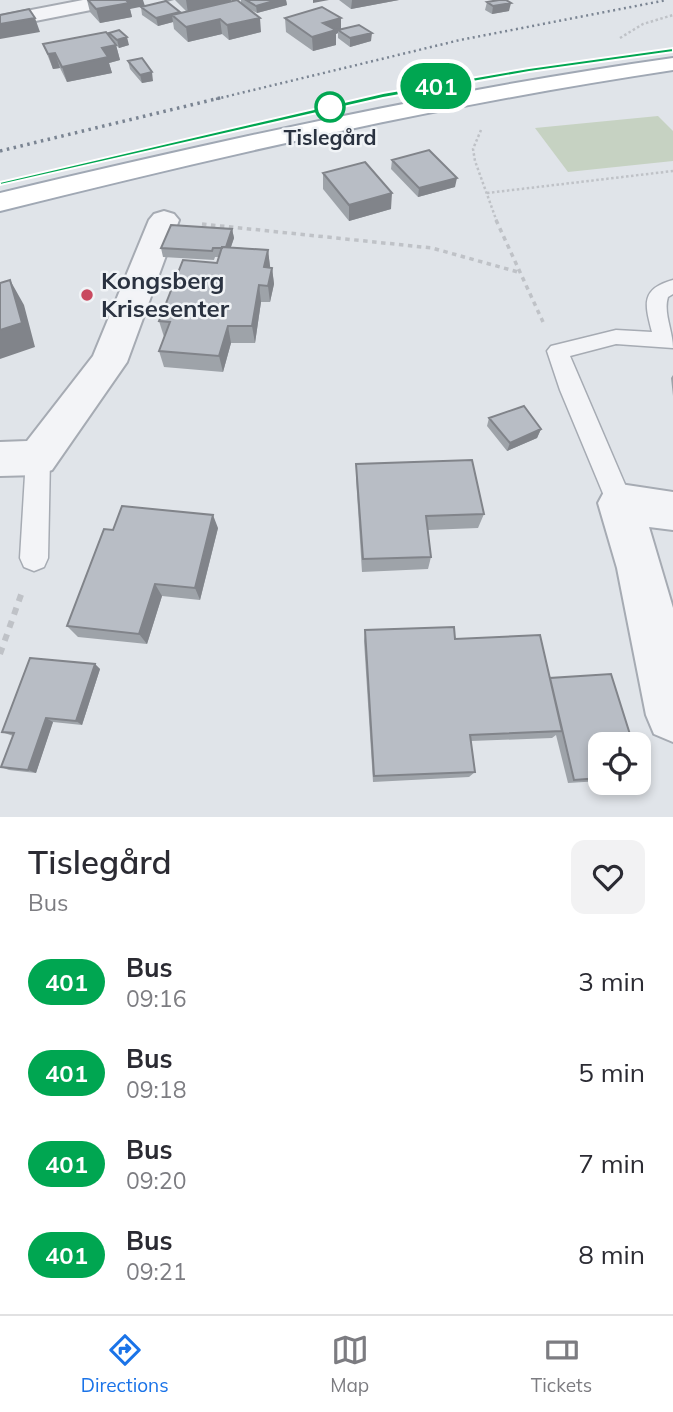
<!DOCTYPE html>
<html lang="en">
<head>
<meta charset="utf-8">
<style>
  body { margin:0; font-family:Mulish,sans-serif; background:#f2f2f3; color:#2b2b33; height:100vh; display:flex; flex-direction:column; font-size:26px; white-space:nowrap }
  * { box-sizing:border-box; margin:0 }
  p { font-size:23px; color:#7c7c81 }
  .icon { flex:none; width:38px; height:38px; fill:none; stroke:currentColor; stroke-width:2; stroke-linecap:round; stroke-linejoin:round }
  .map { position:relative; height:817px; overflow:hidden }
  .panel { display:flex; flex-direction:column; background:#fff; flex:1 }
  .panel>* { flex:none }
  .badge { padding:0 14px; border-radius:23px; font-size:24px; line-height:46px }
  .buttons { position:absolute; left:588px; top:732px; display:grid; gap:14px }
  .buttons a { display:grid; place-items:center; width:63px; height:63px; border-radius:14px; background:#fff; box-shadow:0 4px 10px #0003; font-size:35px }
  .map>.badge { position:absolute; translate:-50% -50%; box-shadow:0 0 0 4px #fff }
  .round { display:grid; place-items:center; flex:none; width:74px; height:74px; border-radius:14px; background:#f2f2f3 }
  .overview { display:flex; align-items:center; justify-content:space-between; height:119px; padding:0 28px }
  h1 { font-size:33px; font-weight:600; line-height:52px }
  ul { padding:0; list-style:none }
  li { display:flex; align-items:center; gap:21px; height:91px; padding:0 28px }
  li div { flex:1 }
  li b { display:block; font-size:26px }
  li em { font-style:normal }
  li .badge { min-width:77px; font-weight:700; text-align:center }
  .tab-bar { display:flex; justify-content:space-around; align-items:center; height:98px; border-top:2px solid #e1e1e2; background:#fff; font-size:19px; color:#7c7c81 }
  .tab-bar a { display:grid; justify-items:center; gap:4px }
  .tab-bar .active { color:#1a73e8 }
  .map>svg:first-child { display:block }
  .green { fill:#c6d2c2 }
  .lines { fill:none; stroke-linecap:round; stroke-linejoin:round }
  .lane-casing { stroke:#a6abb3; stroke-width:3 }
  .street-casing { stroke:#a6abb3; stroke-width:4 }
  .primary-casing { stroke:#a0a8b4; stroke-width:4 }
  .path-far2 { stroke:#bfc2c7; stroke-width:2.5; stroke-dasharray:2.5 2.5; stroke-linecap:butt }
  .path-far1 { stroke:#bfc2c7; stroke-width:3.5; stroke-dasharray:4.5 4.5; stroke-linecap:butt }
  .path { stroke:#bfc2c7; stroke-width:6; stroke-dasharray:7 7; stroke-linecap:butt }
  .lane { fill:#f3f4f7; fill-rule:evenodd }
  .street { fill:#f3f4f7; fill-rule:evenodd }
  .primary { fill:#fff; fill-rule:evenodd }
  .rail-far1 { stroke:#7a8492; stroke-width:2.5; stroke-dasharray:2 3.5; stroke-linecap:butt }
  .rail { stroke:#7a8492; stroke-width:3.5; stroke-dasharray:2.5 4.5; stroke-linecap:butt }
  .wall { fill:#9ea3a9 }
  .shaded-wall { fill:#81848a }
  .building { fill:#b8bdc5; stroke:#81848a; stroke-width:2 }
  .line { fill:#00a651; stroke:#fff; stroke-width:2 }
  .stop-dot { fill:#fff; stroke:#00a651; stroke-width:3.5 }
  .poi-dot { fill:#c94a60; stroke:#f0f3f6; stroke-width:2.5 }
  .labels { text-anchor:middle; stroke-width:5; stroke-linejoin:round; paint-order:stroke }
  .far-stop-label { font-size:21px; font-weight:bold; fill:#2a3240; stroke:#f0f3f6 }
  .poi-label { font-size:24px; font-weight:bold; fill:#2a3240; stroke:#f0f3f6; text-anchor:start }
</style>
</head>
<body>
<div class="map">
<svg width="673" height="817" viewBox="0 0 673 817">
  <rect width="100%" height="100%" fill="#e0e4e9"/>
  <!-- green -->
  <path class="green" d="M658,116L673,131V161L568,172L535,128Z"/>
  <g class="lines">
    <defs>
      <path id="lane" d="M673,280V294L668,297C663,313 673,331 673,348L616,344L570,356L633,503L629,511L620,514L611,511L607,503L560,390L547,351L551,346L616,330L652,332C645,305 640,289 673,280Z
        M38,448L47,451L50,458L48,558L44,567L34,571L24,567L20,558L26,458L29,451Z"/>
      <path id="street" d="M83,0H120L111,6L0,28V16Z
        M164,211L174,214L179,220L127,362L52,470L38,475L0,476V442L27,441L93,356L149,220L154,214Z
        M620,484L673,492V530L649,527L673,608V742L654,734L646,715L617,568L598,503L605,490Z"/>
      <path id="primary" d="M673,58V70C446,104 223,155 0,211V193C223,140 446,90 673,58Z"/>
    </defs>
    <!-- lane casing -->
    <use href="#lane" class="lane-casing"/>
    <!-- street casing -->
    <use href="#street" class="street-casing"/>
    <!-- primary casing -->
    <use href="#primary" class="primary-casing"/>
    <!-- path-far2 -->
    <path class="path-far2" d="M620,38L643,24L673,15
      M481,130L473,149L475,161L497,222
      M487,193L673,171"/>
    <!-- path-far1 -->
    <path class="path-far1" d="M496,220L543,322
      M202,224L432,248L518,272"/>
    <!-- path -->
    <path class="path" d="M0,654L22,592"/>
    <!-- lane -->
    <use href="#lane" class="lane"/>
    <!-- street -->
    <use href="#street" class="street"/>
    <!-- primary -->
    <use href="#primary" class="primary"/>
    <!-- rail-far1 -->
    <path class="rail-far1" d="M216,99L460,40L667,0"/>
    <!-- rail -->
    <path class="rail" d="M0,151L224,97"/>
  </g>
  <!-- wall -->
  <path class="wall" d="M87,0H143L130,9L132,17L100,23L90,12Z
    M164,0H174L167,2L180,13L186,11L175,0H231V2L241,3V0H286L287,5L257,13L249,9L261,32L229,40L222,34L188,42L174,29L173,22L158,26L142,15L141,7L165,1Z
    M339,0H399L351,9Z
    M487,2L509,11L492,14L485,10Z
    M285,18L341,29L371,41L350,47L338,38V33L336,34V45L313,51L286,32Z
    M109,33L129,45L119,48L116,45L120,60L109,63L112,73L67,82L60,68L53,69L43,44L109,36Z
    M128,61L153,81L142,83L130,69Z
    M392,160L455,187L418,197L391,169Z
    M323,173L391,209L349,221L323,189Z
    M232,229L234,238L231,247L268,250L270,268H272L274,284L270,302H261L255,343H231L223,372L164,367L159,351L164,337L159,321L217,263L219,257H215L214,260L163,257L161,248Z
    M673,375V396L671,378Z
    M489,418L541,429L537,438L507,451L487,426Z
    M356,464L484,514L478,528L428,530L431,557L428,569L362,572L356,478Z
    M218,528L200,600L162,596L147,644L78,637L67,626L113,530Z
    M365,630L455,639L550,678L600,744V781L568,783L556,735L552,738L471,741L475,772L469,777L373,782L364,641Z
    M95,664L100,669L82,725L53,722L36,773L9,770L1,767L13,736L2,732Z"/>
  <!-- shaded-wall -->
  <path class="shaded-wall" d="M123,0H143L145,6L130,9L132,17L100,23L96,9Z
    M186,0H231V4L188,13Z
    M277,0H286L287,5L257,13L256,6Z
    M313,0H329L313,3Z
    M352,0H399L351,9Z
    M511,3L509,11L492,14L493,6Z
    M180,12L172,15L173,22L158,26L156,18Z
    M35,18L40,32L0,39V24Z
    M260,18L261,32L229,40L227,25Z
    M341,18V32L338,30V33L336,34V45L313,51L312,37L323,23Z
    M220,19L222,34L188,42L186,27Z
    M372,33L371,41L350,47V38Z
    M127,37L129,45L119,48L117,40Z
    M116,45L120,60L109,63L112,73L67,82L62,67L102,48Z
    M55,53L60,68L53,69L48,54Z
    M152,72L153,81L142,83L140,75Z
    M457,178L455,187L418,197L419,188Z
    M392,193L391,209L349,221V205Z
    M232,229L234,238L227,258L225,249Z
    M268,250L270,266L266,284L264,267Z
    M272,268L274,284L270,302L268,286Z
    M10,280L24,305L35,347L0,359V330Z
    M259,285L261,302L255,343L252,326Z
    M228,326L231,343L223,372L219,356Z
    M541,429L537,438L507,451L510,443Z
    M213,515L218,528L200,600L195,588Z
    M155,584L162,596L147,644L139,634Z
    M95,664L100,669L82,725L76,721Z
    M46,718L53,722L36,773L28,770Z"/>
  <!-- building -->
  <path class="building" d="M88,0H126L129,3L96,9Z
    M237,0L260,18L227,25L220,19L186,27L172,15Z
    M246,0H277L256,6Z
    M499,0H506L511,3L493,6L487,2Z
    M166,1L180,12L156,18L141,7Z
    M322,7L341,18L323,23L336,30L312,37L285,18Z
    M29,9L35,18L0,24V15Z
    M359,25L372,33L350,38L338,30Z
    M119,30L127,37L117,40L109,33Z
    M106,32L116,45L102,48L108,57L62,67L55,53L48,54L43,44Z
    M142,58L152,72L140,75L128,61Z
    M429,150L457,178L419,188L392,160Z
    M365,162L392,193L349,205L323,173Z
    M171,225L232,229L226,247H222V248H213L212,251L161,248Z
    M222,247L268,250L264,267L272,268L268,286L259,285L252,326H228L219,356L159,351L170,322L159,321L183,260L217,263Z
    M10,280L22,323L0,330V283Z
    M524,406L541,429L510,443L489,418Z
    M472,460L484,514L426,516L431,557L363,559L356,464Z
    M122,506L213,515L195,588L155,584L139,634L67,626L104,529L113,530Z
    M454,627L455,639L540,635L562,731L470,735L475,772L374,776L365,630Z
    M30,658L95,664L76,721L46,718L28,770L1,767L14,733L2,732Z
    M611,674L633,744H600V778L574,780L550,678Z
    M639,763L642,775L639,776Z"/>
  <!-- line -->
  <path class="line" d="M673,48V52L529,72L383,98L0,185V182L383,93L529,68Z"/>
  <!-- markers -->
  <circle class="stop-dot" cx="330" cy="107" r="14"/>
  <circle class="poi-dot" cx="87" cy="295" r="7"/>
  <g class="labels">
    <!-- far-stop labels -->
    <g class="far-stop-label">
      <text x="330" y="145">Tislegård</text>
    </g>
    <!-- poi labels -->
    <g class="poi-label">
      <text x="101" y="289">Kongsberg<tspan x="101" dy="28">Krisesenter</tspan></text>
    </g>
  </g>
</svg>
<div class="buttons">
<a><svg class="icon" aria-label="locate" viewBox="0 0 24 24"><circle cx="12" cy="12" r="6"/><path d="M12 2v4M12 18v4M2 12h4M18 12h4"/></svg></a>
</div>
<b class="badge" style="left:436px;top:86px;background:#00a651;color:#fff">401</b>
</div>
<section class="panel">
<div class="overview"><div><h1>Tislegård</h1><p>Bus</p></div><a class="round"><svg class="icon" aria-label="heart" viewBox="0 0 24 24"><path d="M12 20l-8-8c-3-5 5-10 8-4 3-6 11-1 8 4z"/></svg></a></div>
<ul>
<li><span class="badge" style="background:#00a651;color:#fff">401</span><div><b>Bus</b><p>09:16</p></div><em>3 min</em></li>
<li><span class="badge" style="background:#00a651;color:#fff">401</span><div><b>Bus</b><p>09:18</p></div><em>5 min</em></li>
<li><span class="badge" style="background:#00a651;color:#fff">401</span><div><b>Bus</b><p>09:20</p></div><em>7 min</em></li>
<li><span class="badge" style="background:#00a651;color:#fff">401</span><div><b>Bus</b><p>09:21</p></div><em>8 min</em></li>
</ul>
</section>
<nav class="tab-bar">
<a class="active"><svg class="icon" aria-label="directions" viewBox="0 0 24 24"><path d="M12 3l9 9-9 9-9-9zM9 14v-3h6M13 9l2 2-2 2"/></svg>Directions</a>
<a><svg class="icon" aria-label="map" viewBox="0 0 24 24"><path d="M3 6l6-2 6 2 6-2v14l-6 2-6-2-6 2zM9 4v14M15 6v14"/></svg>Map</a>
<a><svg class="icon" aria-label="tickets" viewBox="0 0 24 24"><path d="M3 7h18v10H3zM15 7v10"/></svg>Tickets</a>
</nav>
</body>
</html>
